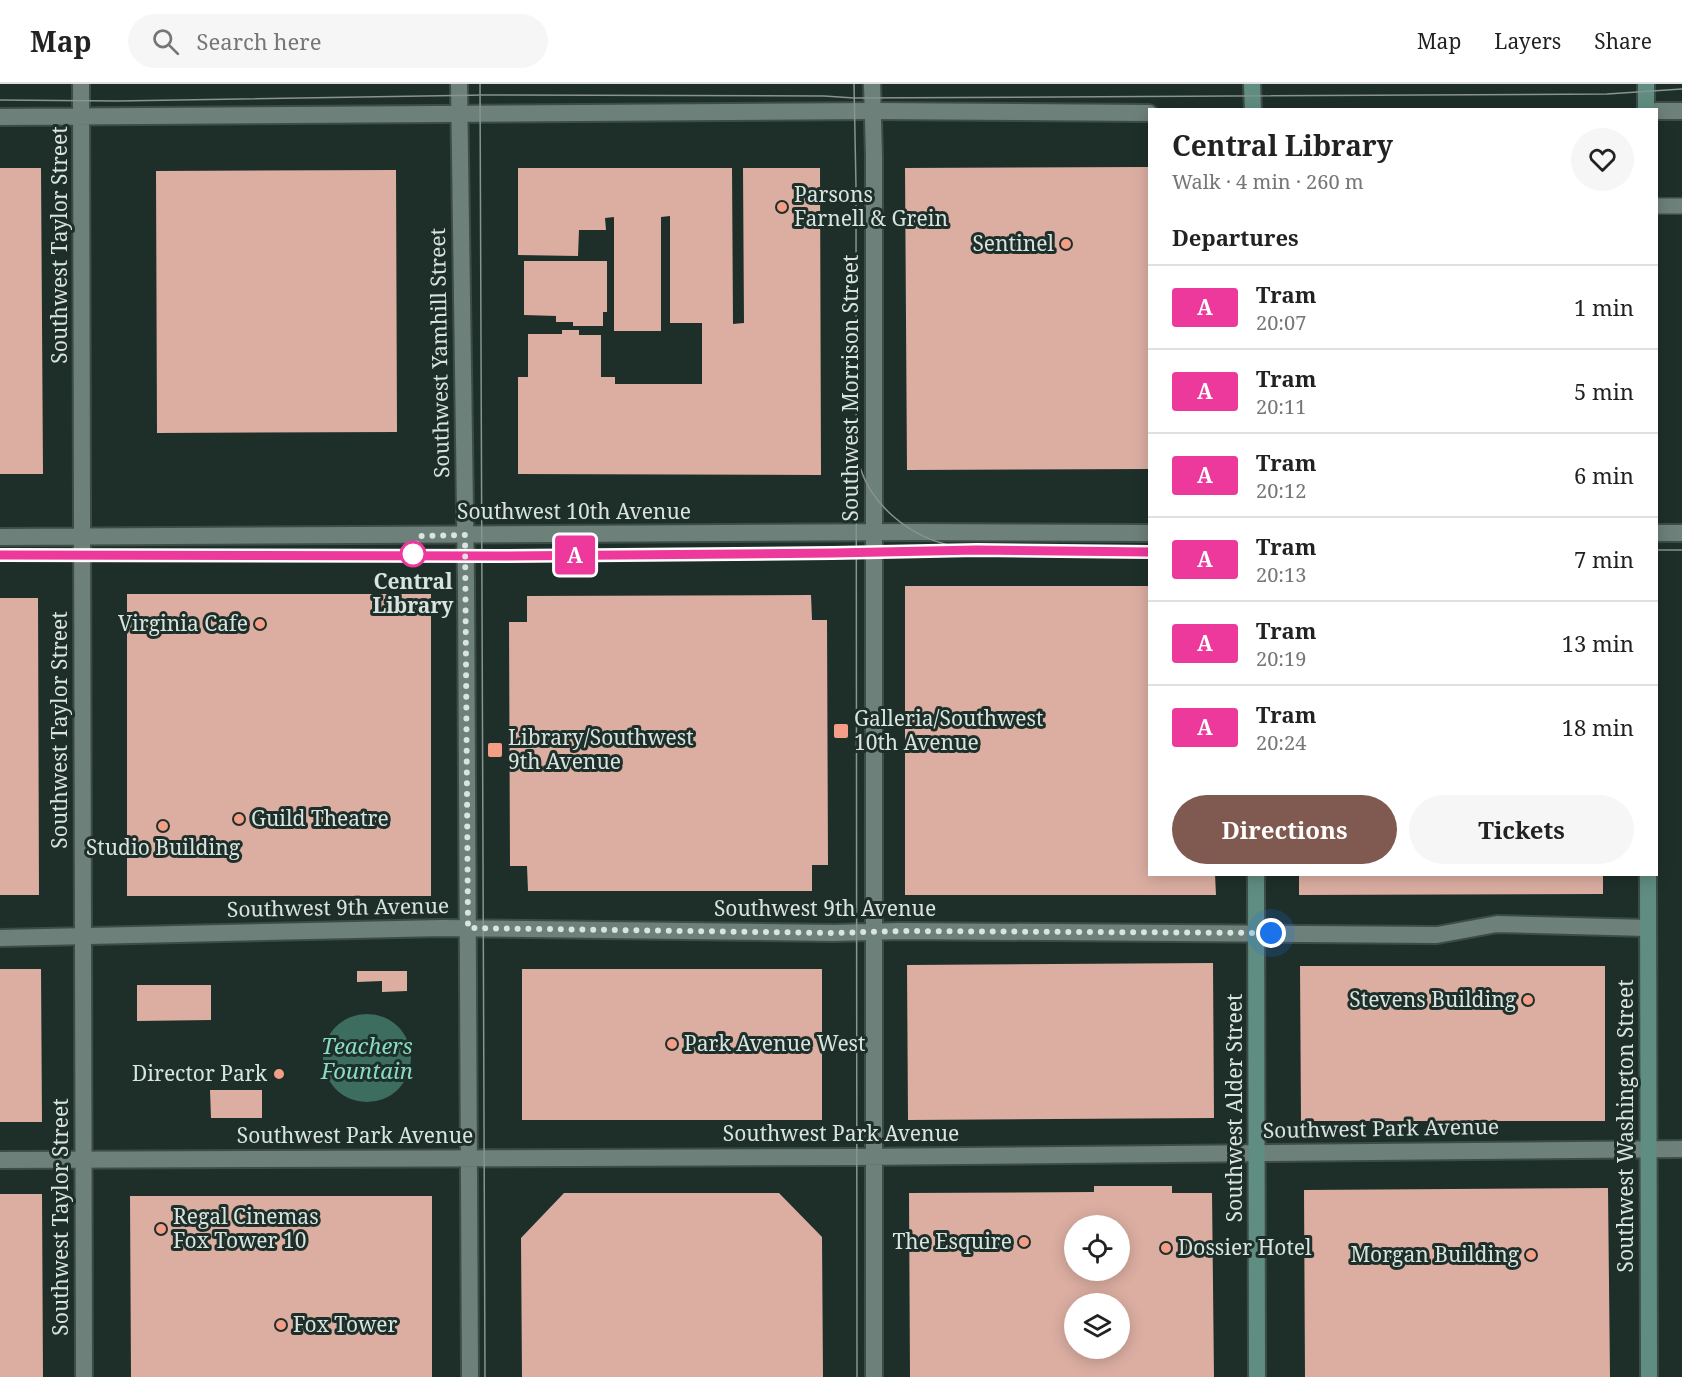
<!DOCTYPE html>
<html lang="en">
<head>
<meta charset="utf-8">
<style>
  body { margin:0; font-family:"Noto Serif",serif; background:#f6f6f6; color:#222; height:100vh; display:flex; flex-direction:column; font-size:22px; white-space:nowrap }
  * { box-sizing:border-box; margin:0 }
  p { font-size:20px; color:#767676 }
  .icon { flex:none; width:33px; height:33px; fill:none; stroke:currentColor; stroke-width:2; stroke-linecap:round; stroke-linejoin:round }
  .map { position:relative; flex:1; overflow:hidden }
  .panel { position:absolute; left:1148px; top:24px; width:510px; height:768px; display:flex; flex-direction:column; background:#fff; border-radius:0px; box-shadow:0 3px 15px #0003 }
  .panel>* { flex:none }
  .badge { padding:0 12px; border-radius:4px; font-size:21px; line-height:39px }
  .fabs { position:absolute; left:1064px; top:1131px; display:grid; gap:12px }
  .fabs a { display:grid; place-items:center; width:66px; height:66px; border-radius:50%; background:#fff; box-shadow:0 3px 15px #0003; font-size:30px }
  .you { position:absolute; width:30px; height:30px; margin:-15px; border:4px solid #fff; border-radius:50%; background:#1a73e8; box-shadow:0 0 0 9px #1a73e833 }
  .map>.badge { position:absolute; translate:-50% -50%; box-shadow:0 0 0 3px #fff }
  h2 { padding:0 24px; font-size:22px; line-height:54px }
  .round { display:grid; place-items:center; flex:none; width:63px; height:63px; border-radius:32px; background:#f6f6f6 }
  .headline { display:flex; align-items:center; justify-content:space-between; height:102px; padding:0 24px }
  h1 { font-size:28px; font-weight:700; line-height:45px }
  .cta { display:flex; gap:12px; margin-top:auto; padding:12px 24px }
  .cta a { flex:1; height:69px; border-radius:36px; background:#805a50; color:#fff; font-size:24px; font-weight:700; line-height:69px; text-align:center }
  .cta a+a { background:#f6f6f6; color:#222 }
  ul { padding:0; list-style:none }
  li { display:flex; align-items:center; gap:18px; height:84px; padding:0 24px; border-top:2px solid #e0e0e0 }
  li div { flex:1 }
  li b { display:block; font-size:22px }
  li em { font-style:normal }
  li .badge { min-width:66px; font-weight:700; text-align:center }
  header { display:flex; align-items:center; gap:36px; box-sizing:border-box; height:84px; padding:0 30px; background:#fff; border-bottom:2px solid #e0e0e0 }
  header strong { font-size:28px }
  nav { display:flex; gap:33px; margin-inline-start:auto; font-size:21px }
  .search { width:420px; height:54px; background:#f6f6f6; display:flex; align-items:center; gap:15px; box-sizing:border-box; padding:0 21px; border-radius:33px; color:#767676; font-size:22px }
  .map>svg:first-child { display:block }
  .water { fill:#3d6d5f }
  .building { fill:#dcaea2; fill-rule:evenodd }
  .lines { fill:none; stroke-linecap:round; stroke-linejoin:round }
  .service-casing { stroke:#3e4c48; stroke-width:18 }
  .minor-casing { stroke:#3e4c48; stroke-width:20 }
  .tertiary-casing { stroke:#3e4c48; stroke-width:20 }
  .secondary-casing { stroke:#3e4c48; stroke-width:20 }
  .service { stroke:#6d807a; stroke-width:15 }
  .minor { stroke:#6d807a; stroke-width:16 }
  .tertiary { stroke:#6d807a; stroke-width:16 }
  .secondary { stroke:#608d81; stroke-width:16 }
  .tram { stroke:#879490; stroke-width:1.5 }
  .line-casing { stroke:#fff; stroke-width:14 }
  .line { stroke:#ed389c; stroke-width:9 }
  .walk { stroke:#d9e3e0; stroke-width:6; stroke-dasharray:0 10.8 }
  .poi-dot { fill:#f49e88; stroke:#1e2f2a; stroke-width:2 }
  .stop-dot { fill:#fff; stroke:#ed389c; stroke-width:3 }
  .labels { text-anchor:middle; stroke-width:6; stroke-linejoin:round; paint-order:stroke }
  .poi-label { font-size:21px; fill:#d9e3e0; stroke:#1e2f2a; text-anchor:start }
  .street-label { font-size:21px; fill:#d9e3e0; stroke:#1e2f2a }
  .stop-label { font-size:21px; font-weight:bold; fill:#d9e3e0; stroke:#1e2f2a }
  .water-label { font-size:22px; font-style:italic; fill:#89dbc3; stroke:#1e2f2a }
</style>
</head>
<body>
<header>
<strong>Map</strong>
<div class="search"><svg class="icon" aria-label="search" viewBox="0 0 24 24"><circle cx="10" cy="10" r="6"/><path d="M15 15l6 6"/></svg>Search here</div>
<nav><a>Map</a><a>Layers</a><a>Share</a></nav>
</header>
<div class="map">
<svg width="1682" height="1293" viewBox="0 0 1682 1293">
  <rect width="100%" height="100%" fill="#1e2f2a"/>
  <!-- water -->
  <path class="water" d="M323 974a44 44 0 1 1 88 0a44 44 0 1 1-88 0Z"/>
  <!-- building -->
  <path class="building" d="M1149,83V385L907,386L905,84Z
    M0,84H41L43,390H0Z
    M518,84H732L733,240L744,239L743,84H820L821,391L518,390V293H528V250H562V246H579V251H601V293H615V300H702V239H670V132L661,133V247H614V133L605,134L606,146H579L578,172L518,171Z
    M396,86L397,348L157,349L156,87Z
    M524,177H607V228H603V242H573V238H556V232L524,231Z
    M905,502H1149V790H1215L1216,811H905Z
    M127,510H431V812H127Z
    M811,511L812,536H827L828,781H812V807H528L527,782H510L509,538H527V512Z
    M0,514H38L39,811H0Z
    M1299,790H1603V810L1299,811Z
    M1213,879L1214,1034L908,1036L907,881Z
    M1300,882H1605V1037H1301Z
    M0,885H41L42,1038H0Z
    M522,885H822V1036H522Z
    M357,887H407V907L382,908V897L357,898Z
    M137,901H211V936L137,937Z
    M210,1006H262V1034H211Z
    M1094,1102H1172V1109H1212L1214,1293H910L909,1109L1094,1108ZM1074,1142H1119V1186H1074ZM1074,1220H1119V1264H1074Z
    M1608,1104L1610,1293H1305L1304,1106Z
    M564,1109H779L822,1153L823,1293H522L521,1154Z
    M0,1110H42L43,1293H0Z
    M130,1112H432V1293H131Z"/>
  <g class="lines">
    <defs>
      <path id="service" d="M1656,122H1682"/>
      <path id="minor" d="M459,0L466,498L470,1293
        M872,0L874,72V1293
        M0,854L442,844L834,849L900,847L1437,851L1497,840L1648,844
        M0,1076L856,1073L1682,1065"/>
      <path id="tertiary" d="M81,0L84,1293
        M1656,27H1682
        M0,33L873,27L1149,29
        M1656,449H1682
        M0,453L915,448L1149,449"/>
      <path id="secondary" d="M1252,0L1253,26
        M1646,0V26
        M1256,790L1257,1293
        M1648,790L1649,1293"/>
    </defs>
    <!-- service casing -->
    <use href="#service" class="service-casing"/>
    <!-- minor casing -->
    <use href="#minor" class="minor-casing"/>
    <!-- tertiary casing -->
    <use href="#tertiary" class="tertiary-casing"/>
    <!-- secondary casing -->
    <use href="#secondary" class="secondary-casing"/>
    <!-- service -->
    <use href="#service" class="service"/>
    <!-- minor -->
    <use href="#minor" class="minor"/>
    <!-- tertiary -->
    <use href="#tertiary" class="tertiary"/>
    <!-- secondary -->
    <use href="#secondary" class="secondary"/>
    <!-- tram -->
    <path class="tram" d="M480,0L485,1293
      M854,0L856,103L857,1293
      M0,16L117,17L485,11L824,12L854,14L1607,10L1682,5
      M859,380C871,422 911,454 954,462
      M1656,466H1682
      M0,471L504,472L977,466L1149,467"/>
  </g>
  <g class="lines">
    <defs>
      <path id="line" d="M0,471L504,472L833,469L977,466L1149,468"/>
    </defs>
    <!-- line casing -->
    <use href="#line" class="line-casing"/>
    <!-- line -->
    <use href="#line" class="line"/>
    <!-- walk -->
    <path class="walk" d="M413,470L419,452L465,451L468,844L834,849L900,847L1271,849"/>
  </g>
  <!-- markers -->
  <g class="poi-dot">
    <circle cx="782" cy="123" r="6"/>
    <circle cx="1066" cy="160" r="6"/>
    <circle cx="260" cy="540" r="6"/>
    <rect x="833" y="639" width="16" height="16" rx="3"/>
    <rect x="487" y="658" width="16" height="16" rx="3"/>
    <circle cx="239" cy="735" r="6"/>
    <circle cx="163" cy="742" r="6"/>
    <circle cx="1528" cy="916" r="6"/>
    <circle cx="672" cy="960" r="6"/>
    <circle cx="279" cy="990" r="6"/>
    <circle cx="161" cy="1145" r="6"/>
    <circle cx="1024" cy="1158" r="6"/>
    <circle cx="1166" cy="1164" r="6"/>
    <circle cx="1531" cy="1171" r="6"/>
    <circle cx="281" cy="1241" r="6"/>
  </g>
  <circle class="stop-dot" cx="413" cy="470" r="12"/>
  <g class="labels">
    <!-- poi labels -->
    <g class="poi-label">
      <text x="794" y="118">Parsons<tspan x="794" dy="24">Farnell &amp; Grein</tspan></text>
      <text x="1054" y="167" text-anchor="end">Sentinel</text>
      <text x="248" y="547" text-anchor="end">Virginia Cafe</text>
      <text x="854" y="642">Galleria/Southwest<tspan x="854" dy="24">10th Avenue</tspan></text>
      <text x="508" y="661">Library/Southwest<tspan x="508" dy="24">9th Avenue</tspan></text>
      <text x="251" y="742">Guild Theatre</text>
      <text x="163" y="771" text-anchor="middle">Studio Building</text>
      <text x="1516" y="923" text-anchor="end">Stevens Building</text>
      <text x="684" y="967">Park Avenue West</text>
      <text x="267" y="997" text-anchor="end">Director Park</text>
      <text x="173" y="1140">Regal Cinemas<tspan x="173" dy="24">Fox Tower 10</tspan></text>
      <text x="1012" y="1165" text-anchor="end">The Esquire</text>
      <text x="1178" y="1171">Dossier Hotel</text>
      <text x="1519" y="1178" text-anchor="end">Morgan Building</text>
      <text x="293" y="1248">Fox Tower</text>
    </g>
    <!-- street labels -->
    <g class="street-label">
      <text transform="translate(60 161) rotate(-90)" y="7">Southwest Taylor Street</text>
      <text transform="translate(440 269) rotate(-91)" y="7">Southwest Yamhill Street</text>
      <text transform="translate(851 304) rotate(-90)" y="7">Southwest Morrison Street</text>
      <text x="574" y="435">Southwest 10th Avenue</text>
      <text transform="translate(60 646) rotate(-90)" y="7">Southwest Taylor Street</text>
      <text transform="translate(338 824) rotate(-1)" y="7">Southwest 9th Avenue</text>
      <text x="825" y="832">Southwest 9th Avenue</text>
      <text transform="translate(1235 1024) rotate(-90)" y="7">Southwest Alder Street</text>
      <text transform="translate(1626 1042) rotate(-90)" y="7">Southwest Washington Street</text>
      <text transform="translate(1381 1045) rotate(-1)" y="7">Southwest Park Avenue</text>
      <text x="841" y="1057">Southwest Park Avenue</text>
      <text x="355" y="1059">Southwest Park Avenue</text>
      <text transform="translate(61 1133) rotate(-90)" y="7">Southwest Taylor Street</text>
    </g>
    <!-- stop labels -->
    <g class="stop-label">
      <text x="413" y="505">Central<tspan x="413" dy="24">Library</tspan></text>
    </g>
    <!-- water labels -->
    <g class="water-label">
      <text x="367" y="970">Teachers<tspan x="367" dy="25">Fountain</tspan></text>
    </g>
  </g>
</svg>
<div class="fabs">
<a><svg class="icon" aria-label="locate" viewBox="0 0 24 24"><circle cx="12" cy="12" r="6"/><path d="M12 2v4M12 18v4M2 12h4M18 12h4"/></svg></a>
<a><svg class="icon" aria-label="layers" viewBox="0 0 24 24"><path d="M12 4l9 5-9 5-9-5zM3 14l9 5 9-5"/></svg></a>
</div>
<div class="you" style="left:1271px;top:849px"></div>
<b class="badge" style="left:575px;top:471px;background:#ed389c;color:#fff">A</b>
<section class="panel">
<div class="headline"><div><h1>Central Library</h1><p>Walk · 4 min · 260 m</p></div><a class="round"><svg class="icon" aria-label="heart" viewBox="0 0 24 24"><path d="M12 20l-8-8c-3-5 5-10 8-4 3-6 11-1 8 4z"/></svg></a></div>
<h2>Departures</h2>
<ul>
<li><span class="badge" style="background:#ed389c;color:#fff">A</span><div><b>Tram</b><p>20:07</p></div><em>1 min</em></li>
<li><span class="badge" style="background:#ed389c;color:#fff">A</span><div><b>Tram</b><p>20:11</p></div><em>5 min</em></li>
<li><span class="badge" style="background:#ed389c;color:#fff">A</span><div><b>Tram</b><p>20:12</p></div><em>6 min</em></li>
<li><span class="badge" style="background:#ed389c;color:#fff">A</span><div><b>Tram</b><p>20:13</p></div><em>7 min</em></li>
<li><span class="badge" style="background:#ed389c;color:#fff">A</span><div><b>Tram</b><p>20:19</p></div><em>13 min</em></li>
<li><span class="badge" style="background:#ed389c;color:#fff">A</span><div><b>Tram</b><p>20:24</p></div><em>18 min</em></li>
</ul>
<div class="cta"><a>Directions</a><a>Tickets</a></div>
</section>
</div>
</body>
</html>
